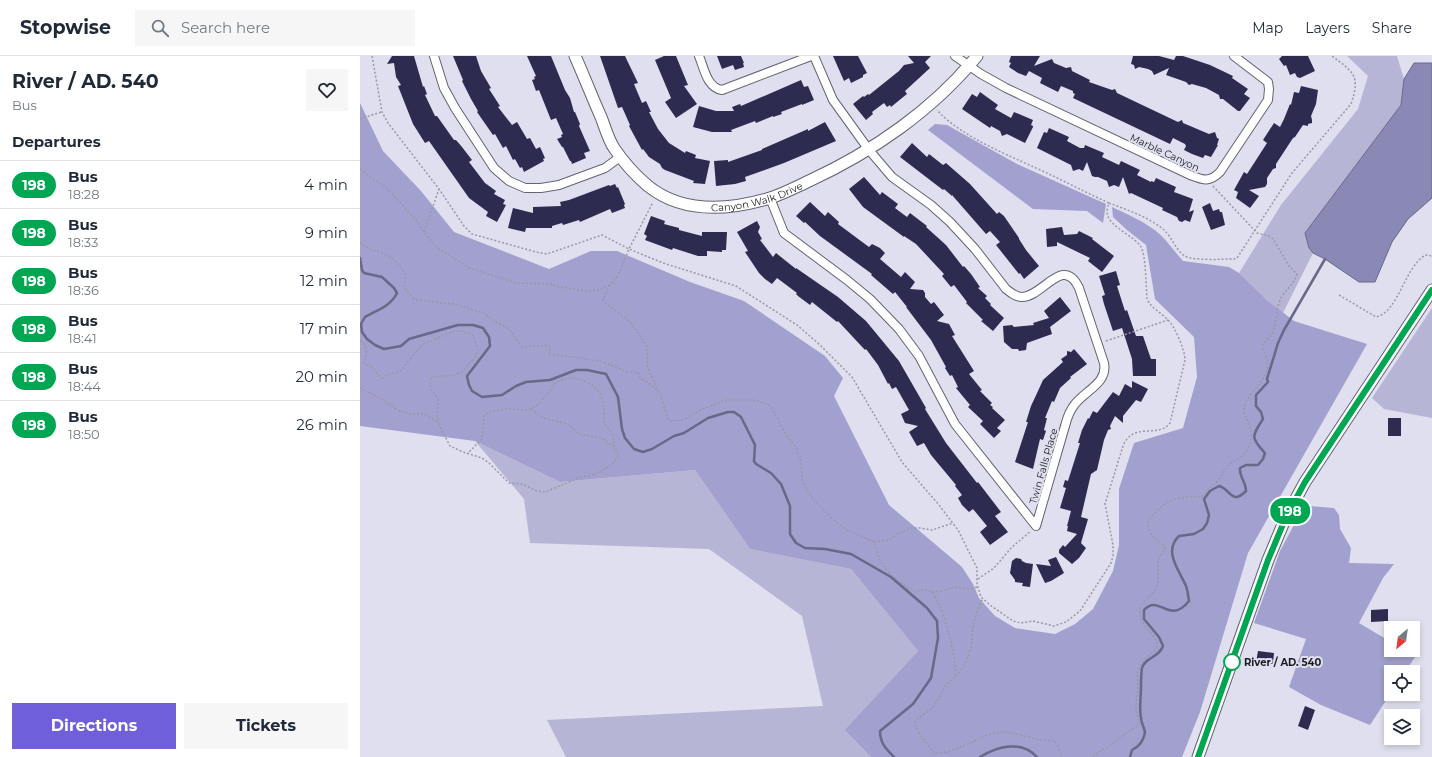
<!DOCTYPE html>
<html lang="en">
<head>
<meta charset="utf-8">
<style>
  body { margin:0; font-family:Montserrat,sans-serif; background:#f6f6f7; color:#1f2937; height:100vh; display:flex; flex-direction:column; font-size:15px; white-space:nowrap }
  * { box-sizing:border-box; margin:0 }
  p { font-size:13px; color:#747a83 }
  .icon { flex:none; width:22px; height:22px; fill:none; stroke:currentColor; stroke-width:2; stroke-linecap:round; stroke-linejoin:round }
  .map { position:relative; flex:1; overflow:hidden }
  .details { display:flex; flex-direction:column; background:#fff; width:360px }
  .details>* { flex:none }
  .badge { padding:0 8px; border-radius:13px; font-size:14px; line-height:26px }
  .needle { width:26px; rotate:209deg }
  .controls { position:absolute; left:1024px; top:565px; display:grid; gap:8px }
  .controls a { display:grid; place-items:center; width:36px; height:36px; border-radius:0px; background:#fff; box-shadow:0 2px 6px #0003; font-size:20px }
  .map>.badge { position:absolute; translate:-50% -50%; box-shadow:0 0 0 2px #fff }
  h2 { padding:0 12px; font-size:15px; line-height:36px }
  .round { display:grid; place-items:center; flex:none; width:42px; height:42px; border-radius:0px; background:#f6f6f7 }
  .overview { display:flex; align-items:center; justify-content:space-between; height:68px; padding:0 12px }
  h1 { font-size:19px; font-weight:700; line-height:30px }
  .cta { display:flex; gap:8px; margin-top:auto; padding:8px 12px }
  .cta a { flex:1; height:46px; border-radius:0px; background:#705fda; color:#fff; font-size:16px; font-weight:700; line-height:46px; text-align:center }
  .cta a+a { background:#f6f6f7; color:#1f2937 }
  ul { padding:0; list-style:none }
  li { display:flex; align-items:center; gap:12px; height:48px; padding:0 12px; border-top:1px solid #e0e1e3 }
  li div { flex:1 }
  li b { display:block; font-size:15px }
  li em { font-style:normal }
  li .badge { min-width:44px; font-weight:700; text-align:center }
  header { display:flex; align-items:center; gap:24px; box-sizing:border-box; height:56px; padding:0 20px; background:#fff; border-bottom:1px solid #e0e1e3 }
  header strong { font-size:19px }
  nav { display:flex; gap:22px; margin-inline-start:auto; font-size:14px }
  .search { width:280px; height:36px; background:#f6f6f7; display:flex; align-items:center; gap:10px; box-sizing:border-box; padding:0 14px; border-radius:0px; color:#747a83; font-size:15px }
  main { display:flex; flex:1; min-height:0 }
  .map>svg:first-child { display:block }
  .green { fill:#b6b5d5 }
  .forest { fill:#a1a0ce }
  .water { fill:#8a89b5; stroke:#686888 }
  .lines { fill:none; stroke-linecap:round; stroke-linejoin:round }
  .stream { stroke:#686888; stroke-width:2.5 }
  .building { fill:#2e2b51 }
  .street-casing { stroke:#636371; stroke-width:10 }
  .secondary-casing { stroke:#636371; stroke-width:13 }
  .path { stroke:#9898a4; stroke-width:1.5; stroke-dasharray:2 2; stroke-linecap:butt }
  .street { stroke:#fff; stroke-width:8 }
  .secondary { stroke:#fff; stroke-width:11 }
  .line-casing { stroke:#fff; stroke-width:9 }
  .line { stroke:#00a651; stroke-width:6 }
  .stop-dot { fill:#fff; stroke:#00a651; stroke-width:2 }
  .labels { text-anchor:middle; stroke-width:4; stroke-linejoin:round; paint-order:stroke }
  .street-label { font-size:10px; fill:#1a1a20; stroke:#dfdfef }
  .stop-label { font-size:10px; font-weight:bold; fill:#1a1a20; stroke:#dfdfef; text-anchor:start }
</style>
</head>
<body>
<header>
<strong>Stopwise</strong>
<div class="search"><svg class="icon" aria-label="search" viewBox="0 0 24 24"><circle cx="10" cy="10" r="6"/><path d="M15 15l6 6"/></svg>Search here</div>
<nav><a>Map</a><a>Layers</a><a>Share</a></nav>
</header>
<main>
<section class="details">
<div class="overview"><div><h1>River / AD. 540</h1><p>Bus</p></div><a class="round"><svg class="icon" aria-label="heart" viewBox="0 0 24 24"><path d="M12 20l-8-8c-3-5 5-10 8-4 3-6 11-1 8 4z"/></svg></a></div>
<h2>Departures</h2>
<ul>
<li><span class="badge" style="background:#00a651;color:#fff">198</span><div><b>Bus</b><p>18:28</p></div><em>4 min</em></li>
<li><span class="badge" style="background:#00a651;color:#fff">198</span><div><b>Bus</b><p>18:33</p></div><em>9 min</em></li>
<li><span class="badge" style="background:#00a651;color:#fff">198</span><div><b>Bus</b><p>18:36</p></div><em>12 min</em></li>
<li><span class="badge" style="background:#00a651;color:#fff">198</span><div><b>Bus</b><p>18:41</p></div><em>17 min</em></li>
<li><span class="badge" style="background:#00a651;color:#fff">198</span><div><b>Bus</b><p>18:44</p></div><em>20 min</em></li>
<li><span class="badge" style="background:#00a651;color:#fff">198</span><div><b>Bus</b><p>18:50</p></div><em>26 min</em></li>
</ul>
<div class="cta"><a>Directions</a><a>Tickets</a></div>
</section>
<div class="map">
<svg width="1072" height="701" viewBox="0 0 1072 701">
  <rect width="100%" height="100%" fill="#dfdfef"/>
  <!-- green -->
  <path class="green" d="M987,0H1037L1044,23L1041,49L945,177L949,192L953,197L923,257L908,245L879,217L921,149L998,53L1008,20Z
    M1072,252V362L1024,353L1012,342Z
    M115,385L200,426L335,414L390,493L491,513L558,595L486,674L511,701H206L187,664L463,650L442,560L349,493L170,487L164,443Z"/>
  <!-- forest -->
  <path class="forest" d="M0,47L23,95L61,135L94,176L189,213L231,195H257L330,226L384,245L465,300L483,322L474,340L529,449L602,511L613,528L619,542L635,560L655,572L695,578L715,568L733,553L753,515L759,489V433L774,387L823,372L837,321L834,281L795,243L786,189L767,174L753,161L752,151C767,158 783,165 796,175C806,183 814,195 823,205L869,211L879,217L908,245L934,265L1007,288L888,497L840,656L822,701H511L485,674L558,595L491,513L390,493L335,414L200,426L115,385L0,370Z
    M575,68L587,69L657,108L746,148L743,167L727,155L673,153L568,74Z
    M949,450L974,452L979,459L980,473L991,492L989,507L1034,508L1023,522L999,567L1031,586V594H1044L1055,601L1045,616H1031V637L1010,669L961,649L929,631L946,583L894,567L920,495L943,452Z"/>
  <!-- water -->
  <path class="water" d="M1054,7H1072V142L1048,163L1032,186L1015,226H999L965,203L953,197L949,192L945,177L1041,49L1044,23Z"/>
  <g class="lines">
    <!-- stream -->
    <path class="stream" d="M0,202L2,214L4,217L22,221L34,232L37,237C31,250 17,254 5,261L1,268L2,276L7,283L15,289L24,293L41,290L49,283L98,269H113L123,272L129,281L130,290L107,320L109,329L112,335L122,341L142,339L156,330L166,326L190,324L216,314H227L246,318L258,341L262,373L265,382L274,393L283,396L292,393L314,380L324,377L348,362L368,356H374L381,361L395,389L394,405L396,408L411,417L421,428L430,450V478L436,487L445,492L465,493L491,498L531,521L567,552L577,565L578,582L571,622L553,648L520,675C520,687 526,693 534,701
      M620,701C638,690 661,684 677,701
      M770,701L772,694C780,690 783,685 785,677C785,672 781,668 781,662C779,652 781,641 781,631C781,624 781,618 782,612C785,601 799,602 803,590L799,581L784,563V554C799,537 809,570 829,545C828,540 828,535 826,530C819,514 803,495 819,480L834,478L843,473L847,467L849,459L844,443L850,435L859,430C871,433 871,450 886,435C886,426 879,421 880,412L886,409H898L903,403L905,397C890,381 892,380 903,363L901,356L896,350V339L908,326L907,323L918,287L924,274L965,203"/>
  </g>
  <!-- building -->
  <path class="building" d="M32,0H54L63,31L64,30L67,38L65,39L75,60H77L94,84H96L102,91L112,104L109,106L125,127L136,135L134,138L145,144L143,148L146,149L137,166L126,160L128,156L109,142L69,85L65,87L53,68L38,30L41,29L36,21L34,7L27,8Z
    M93,0H116L121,15L131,32L129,33L140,50L138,51L152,69L157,66L167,83L170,82L176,93L180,91L185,102L183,103L184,105L164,116L162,111L160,112L155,103L153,104L146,90L143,92L135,78L133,79L117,56L118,55L111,43L102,25L103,24Z
    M167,0H191L205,34L210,42L214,56H215L220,68L219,70L230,95L224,97L226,102L212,108L211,105H210L203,91H202L197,83L202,81L201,79L203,78L196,62L191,64L179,34L176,35L172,24L175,23L174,21L176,20Z
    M240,0H265L278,27L274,28L282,47L286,45L291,56H289L298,73L309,87L325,97L326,95L336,99L335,102L350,105L345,128L333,127L334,125L305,114L302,112L300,108L289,101L283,93L282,94L269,70L270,69L262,51L258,52Z
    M304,0H316L328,29L324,30L337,48L316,62L305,46L311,42L295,4Z
    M357,0H381L384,7H383L384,11L375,14L373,9L362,13Z
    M473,0H498L507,17L503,19V21L491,27L489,22L484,25Z
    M548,0H571L565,6L570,12L545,35L547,38L542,42L531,51L530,49L527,51L524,47L512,56L513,58L506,64L493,48L503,40L504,41L508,38L509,39L539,15L544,9L554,7Z
    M651,0H680L674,10L692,3L694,7L706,12L711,11L712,15L730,24L729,26L752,34L755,33L757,37L818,66L822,64L823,67L849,78L855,76L857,82L859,83L857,89H858L851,101L845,99L843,102L832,98L824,94L826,90L825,88L813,82L810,88L713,42L715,38L713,37V35L701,30L698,36L680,27L682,22L669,15L666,20L658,17L649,11L651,7L649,6Z
    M773,0H799L814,4L816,0H823L850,9L873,20L872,22L888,33L884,38L890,42L880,55H878L863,43H860L859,39L846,32L832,28L829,29L826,26L806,19L809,12L794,19L792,15L788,13L779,11L775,13L774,9L771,8Z
    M922,0H948L955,15L940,22L937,21L935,17L930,19L926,9L924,10L919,3Z
    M441,24L444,31L448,30L454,44L442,49V48L421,56L422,58L413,61V60L396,67L395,65L371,74L372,76H352L333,71L339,50L356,55H374L372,51L380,48L381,50Z
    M941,30L958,34L956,48L951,60L952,64V67L948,68V70L943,69L935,81L933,82L916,108V112L913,113L907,122V128L905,131L889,134L899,140L890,152L876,142L878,136L874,134L884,116L887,118L907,87L903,84L914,67L920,71L924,63L930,48L931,49L934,36L939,37Z
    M620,36L638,49L635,53L651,62L654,56L673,64L671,69L673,70V71L665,87L647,78L642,80L640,75L631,70L630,72L602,53L612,38L617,41Z
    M465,66L476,85L424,107L385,121L386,125L375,128L356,130L354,105L368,104V106L402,94V93L448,73V75Z
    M689,72L709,81L707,85L720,92H724L725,89L744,97L742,101L759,109L761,105L780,114L777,119L791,126V125L794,126L796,122L816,131L814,136L833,143L829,156L834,154L830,166L825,164L822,166L819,165L817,161L802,154L803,152L771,137L769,138L763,121L759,131L754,129L749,131L747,125L738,121H735L732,120L727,106L723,115L719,113L713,115L711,109L677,92L684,76L687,77Z
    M552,87L567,101L569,98L583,109L586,107L610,128L637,158L639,156L644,160L659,182V183L666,194L679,210L664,223L660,217L659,218L636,189L640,186L630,175L626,178L592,139V140L584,133L583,134L540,101Z
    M504,121L520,139L522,136L538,148L535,152L547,161L550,157L567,170L566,171L586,189L603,211L604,210L611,218L620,231L618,232L627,240L625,242L631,248L630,249L644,262L633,275L621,265L623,264L606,247L607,246L594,229L591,231L582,220L584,218L556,188L544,180V181L503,151L489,133Z
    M255,128L257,132L258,131L265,148L264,149L265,152L252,157L250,153L220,166L219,164L203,169L202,167L192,170V172H166L165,176L148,172L153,152L173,157V151L201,150L200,146L209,144L249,129L250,130Z
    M450,146L465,160L468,156L479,166L478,168L509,191L512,188L520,192L525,197L520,203L541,221L545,216L555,226L550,233L563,234L565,237V241L571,248L574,246L584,259L577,265L589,268L595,279L592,280L614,315L609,318L622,334L620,335L632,347L630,349L633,351L632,352L645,364L637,372L641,375L634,382L620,368L623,365L608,351L610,349L596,332L598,331L592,319L590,320L585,312L586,311L571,284L546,251H547L535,236L533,238L511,219L512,218L460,180L445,166L444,167L436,160Z
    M850,147L853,155L859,153L860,156H862L865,169L851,174L842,151Z
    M291,160L305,165L304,168L319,172V174L342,180V176H367L366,194H362V196L347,195V200H338L313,192L312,194L285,184L287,180L284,178Z
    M397,165L400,171L398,176L402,183L400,184L413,201L416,197L436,213V212L478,241L506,265L539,305L566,352L565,353L586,387L617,427L618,426L641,456L635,460L648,476L630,489L620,476L627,470L613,453L609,456L602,449L598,442L602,439L595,430L596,429L571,399L564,387L557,390L549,376L558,370L545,367L541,358L549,354L536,331L532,333L529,327L528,328L518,309L506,293L505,294L478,265L477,266L452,246L450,249L438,240L436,238L437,237L417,222L412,228L405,223L399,217L385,196L388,195L377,176Z
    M702,171L704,179L717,178L719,175L733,182L732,183L754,200L742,216L728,205L730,202L697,186V190L687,191L686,173Z
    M756,215L760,229L757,230L765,255L767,254L776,280H783L791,303H796V320H773L772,303L762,272L753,275L744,248L742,240L745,239L739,220Z
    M700,241L711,255L690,271L692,278L667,287L666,294L659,295L658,293H652L644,286L643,270L652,269L654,271L674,269L673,267L689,262L684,255Z
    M714,293L727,308L710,321L711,322L700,332L694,346L692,345L685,362H687L684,374L686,375L683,384L680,383L673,413L655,406L668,366H666L671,350L678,335L683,324L703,306L701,303L707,299V295L711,296Z
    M772,325L788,333L781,346L776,344L763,360V367L755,360L750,370L751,373L748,374L744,384L737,414L731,418L721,461L728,463L721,487L726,492L719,502L712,508L699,497V494L703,489L705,491L717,478L707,475L708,470H707L711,455L700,452L706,432L703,431L705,424L708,425L720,387H718L722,374L728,362L729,363L733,355L737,357L753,336L759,340L765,328L772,332Z
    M1028,362H1041V380H1028Z
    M696,501L704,517L691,525L685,527L676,508L691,510L688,504Z
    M656,502L661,503L662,505L666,507L673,508L670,531L662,530L663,527L655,526V524L650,517L652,505Z
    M1028,553V565L1011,566V554Z
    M898,595L914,597L913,608L896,606Z
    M945,650L955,654L948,674L938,670Z"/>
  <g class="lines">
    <defs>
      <path id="street" d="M74,0L84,32L95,52L134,112L149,125L165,132H181L199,129L245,112L260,101
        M339,0C344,12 347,32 362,34L451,0
        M595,0L621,18L646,32L830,119C843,124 849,127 860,116L908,44L909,33L908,26L874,0
        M410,142L424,177L487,224L510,243L539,273L559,300L595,368L676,470L705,370C707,362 710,354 715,348C726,334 748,327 744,307L719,232C703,198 683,241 662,241C656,241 651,237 646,233L615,193L590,166L571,149L532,121L509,94L473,44L454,0"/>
      <g id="secondary">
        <path id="s1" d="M215,0C224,20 232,41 241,61C245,71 248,83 254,92C264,107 275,119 288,130C323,158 370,154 410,142C423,138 436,131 449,125C512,96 573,54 617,0"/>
        <path d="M838,701L908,504L926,461L945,426L1072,234"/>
      </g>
    </defs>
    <!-- street casing -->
    <use href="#street" class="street-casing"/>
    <!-- secondary casing -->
    <use href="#secondary" class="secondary-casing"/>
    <!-- path -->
    <path class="path" d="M12,0L22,56L28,67L79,133L104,170L112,178L176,196L187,198L242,179L269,193L303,207L376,230L437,269L460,289L492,321L542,406L579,449L598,474L617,512V528L621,541L630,549L653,565L661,567L673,565L694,570L706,566L720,555L751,507L753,500V489L745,448L763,390C773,365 798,383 810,367L825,304C825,294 815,270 807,263C800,256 791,252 787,243C786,232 786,199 781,191C775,180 747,170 747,156C747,153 748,150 749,147C729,138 710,128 691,119C656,102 603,83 577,54
      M0,63L21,56
      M0,113L13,123L26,131L55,163L74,189L109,212L157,227L191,228L199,231L228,235L238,234L250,229L258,219L269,193L293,146
      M749,147C767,154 789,161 804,174C812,181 816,195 825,200C833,205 864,203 874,203L877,202L932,117L991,48C1001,19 993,16 972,0
      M64,176L79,133
      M0,186C6,193 14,194 22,197C33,201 42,210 46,221L44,230L45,233L54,243L80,247L94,248L123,257L136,266L149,273L162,291L188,289L190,292L189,297L191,298L240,305L268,316H278C280,326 290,326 296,333C303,340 304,353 308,363L311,365L323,364L340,354L366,344H395L409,349L413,354L424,375L436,392L440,401L443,427L455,446L476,466L487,474L514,486C517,492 517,498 520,504C525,516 544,530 556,536C561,534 565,532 570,535C582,542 598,606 595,619C594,623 590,625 587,628C581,636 579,645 572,652C567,657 560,660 555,665C555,676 568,687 573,696C590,701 617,681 634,677C650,673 666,682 683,684C687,685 691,684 695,685L700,695L701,701
      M250,229L243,243L245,247L268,264L282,282L287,291V310L297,332
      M979,239L1016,261C1039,256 1045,209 1066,199L1072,200
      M0,285C9,290 7,299 4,307L13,312L20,321L23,322C30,316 35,318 42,314C42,312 61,290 63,288L94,275H100L103,276L111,277L113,279L118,293L115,301L102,316L95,319L73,321L70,324V331L78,343L77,357L79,368
      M746,285L808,264
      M0,332L22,343L37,354L52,358H64L73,363L78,367L90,390L103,396L122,402L129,407L149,427L162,428L177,435L185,436L221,421L234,419L252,409L259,399L254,391L253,379L244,367C244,358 245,348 241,340C235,325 210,317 197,326C191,330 190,336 186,340C182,345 175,352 169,353C163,355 155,353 148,353C140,353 131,355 124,359L122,383L107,398
      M171,353L179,359L186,363L208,368L219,378L242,382L254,391
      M514,486L527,484L533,482L537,478L551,472H560L572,474L593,467
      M618,523L634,512L652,491L671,475
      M572,536L582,535L594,531L607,533L618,531
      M596,620C604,612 612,596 612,584C613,581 612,578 612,575C614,564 618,552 623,542
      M733,701C737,696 740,695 746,692C757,685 766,676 778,670C780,663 776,659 776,652C776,646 777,640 778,634C778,628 777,621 778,615C781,603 796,597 797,589C798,580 778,569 780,554C781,544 792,541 796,533C801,523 796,512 799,502C801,498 804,496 805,492C800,484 789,481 788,470C787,460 807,445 816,443C824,441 832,440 841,441L843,439C848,434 854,429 858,424C864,416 865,411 874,405C880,401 884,401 887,394C899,372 881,361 884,351C892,328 920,320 902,292C904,285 910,282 913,276C917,265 916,252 921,242C926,233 934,229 937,218L929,210L913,183L909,180L897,177L853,130"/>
    <!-- street -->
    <use href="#street" class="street"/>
    <!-- secondary -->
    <use href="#secondary" class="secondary"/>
  </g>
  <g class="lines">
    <defs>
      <path id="line" d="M838,701L908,504L926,461L945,426L1072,234"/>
    </defs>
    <!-- line casing -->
    <use href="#line" class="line-casing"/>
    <!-- line -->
    <use href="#line" class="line"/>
  </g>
  <!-- markers -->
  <circle class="stop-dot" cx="872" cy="606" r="8"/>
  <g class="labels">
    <!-- street labels -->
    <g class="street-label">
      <text transform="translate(805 96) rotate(25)" y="4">Marble Canyon</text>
      <text dy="4" stroke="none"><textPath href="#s1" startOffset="266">Canyon Walk Drive</textPath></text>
      <text transform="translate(683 410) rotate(-74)" y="4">Twin Falls Place</text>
    </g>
    <!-- stop labels -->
    <g class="stop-label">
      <text x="884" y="610">River / AD. 540</text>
    </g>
  </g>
</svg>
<div class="controls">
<a><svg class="needle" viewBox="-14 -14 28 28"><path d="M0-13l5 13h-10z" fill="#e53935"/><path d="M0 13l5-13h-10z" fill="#747a83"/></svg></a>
<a><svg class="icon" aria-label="locate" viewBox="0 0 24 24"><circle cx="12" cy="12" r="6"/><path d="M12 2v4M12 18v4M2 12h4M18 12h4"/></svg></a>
<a><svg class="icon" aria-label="layers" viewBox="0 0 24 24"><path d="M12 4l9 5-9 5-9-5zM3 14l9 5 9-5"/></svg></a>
</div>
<b class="badge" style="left:930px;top:455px;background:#00a651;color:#fff">198</b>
</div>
</main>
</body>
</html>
